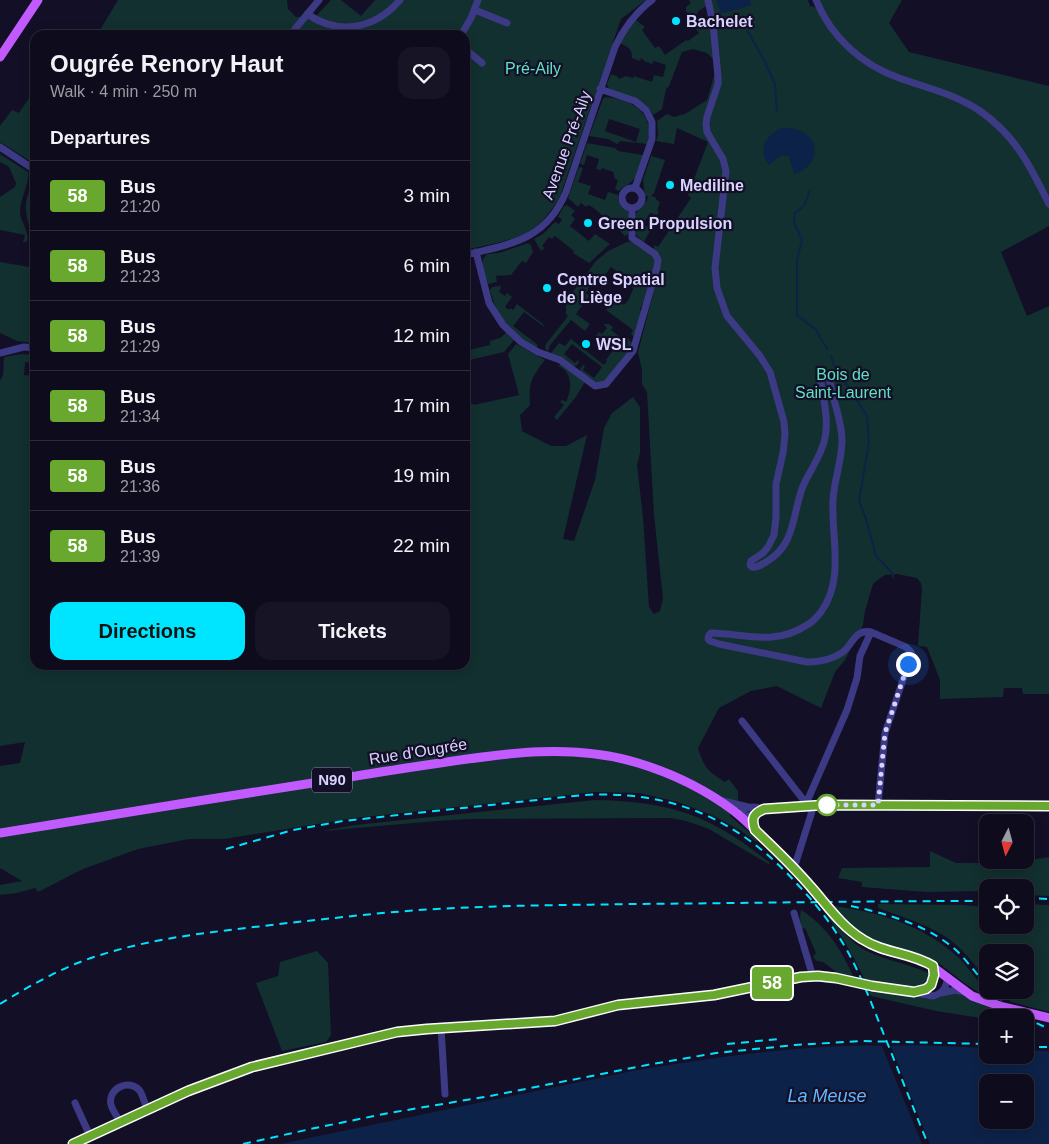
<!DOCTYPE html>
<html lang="en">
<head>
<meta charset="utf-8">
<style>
  body { margin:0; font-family:Helvetica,sans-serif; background:#171425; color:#f1f3f6; height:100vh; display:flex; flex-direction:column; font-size:19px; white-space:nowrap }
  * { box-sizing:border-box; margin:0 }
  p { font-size:16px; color:#9b9ba3 }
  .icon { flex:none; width:28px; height:28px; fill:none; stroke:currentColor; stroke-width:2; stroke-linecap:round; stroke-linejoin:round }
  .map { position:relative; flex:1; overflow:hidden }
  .drawer { position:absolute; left:30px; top:30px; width:440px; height:640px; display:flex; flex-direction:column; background:#0e0b1c; border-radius:15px; box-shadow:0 2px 12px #0003,0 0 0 1px #2e2b3b }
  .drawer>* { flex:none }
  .badge { padding:0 10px; border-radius:4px; font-size:18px; line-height:32px }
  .needle { width:32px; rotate:186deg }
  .controls { position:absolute; left:979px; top:814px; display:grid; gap:10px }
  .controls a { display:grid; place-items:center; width:55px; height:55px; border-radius:10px; background:#0e0b1c; box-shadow:0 2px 12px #0003,0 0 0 1px #2e2b3b; font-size:25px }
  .you { position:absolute; width:25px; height:25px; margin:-12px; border:4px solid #fff; border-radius:50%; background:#1a73e8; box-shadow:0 0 0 8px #1a73e833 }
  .map>.badge { position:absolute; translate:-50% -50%; box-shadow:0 0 0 2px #fff }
  h2 { padding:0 20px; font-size:19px; line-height:45px }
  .round { display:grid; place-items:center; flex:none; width:52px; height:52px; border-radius:15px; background:#171425 }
  .summary { display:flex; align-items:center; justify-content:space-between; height:85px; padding:0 20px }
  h1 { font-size:24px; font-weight:600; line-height:38px }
  .primary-button { display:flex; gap:10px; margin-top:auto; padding:10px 20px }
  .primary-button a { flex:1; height:58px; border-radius:15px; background:#00e5ff; color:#111; font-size:20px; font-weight:600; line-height:58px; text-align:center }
  .primary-button a+a { background:#171425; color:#f1f3f6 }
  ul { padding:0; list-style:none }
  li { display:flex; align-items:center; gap:15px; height:70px; padding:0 20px; border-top:1px solid #2e2b3b }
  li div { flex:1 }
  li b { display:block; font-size:19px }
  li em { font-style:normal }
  li .badge { min-width:55px; font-weight:700; text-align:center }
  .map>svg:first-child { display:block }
  .green { fill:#12302f; fill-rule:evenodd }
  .water { fill:#0c2248; fill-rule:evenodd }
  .pier { fill:#130f26 }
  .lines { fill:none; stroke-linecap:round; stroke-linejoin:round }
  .stream { stroke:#0c2248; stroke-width:2 }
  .minor { stroke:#3d3a85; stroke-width:7 }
  .major { stroke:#c25bff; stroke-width:9 }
  .rail { stroke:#00e5ff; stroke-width:2; stroke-dasharray:8 6; stroke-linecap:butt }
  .major-bridge { stroke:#c25bff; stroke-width:9 }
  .line-casing { stroke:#fff; stroke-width:11 }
  .line { stroke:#69a82f; stroke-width:8 }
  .walk { stroke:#d9d4ff; stroke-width:5; stroke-dasharray:0 9 }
  .poi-dot { fill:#00e5ff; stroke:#130f26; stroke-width:2 }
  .stop-dot { fill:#fff; stroke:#69a82f; stroke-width:2.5 }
  .labels { text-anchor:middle; stroke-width:4.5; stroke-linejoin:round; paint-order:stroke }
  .shield { fill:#130f26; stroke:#9e99be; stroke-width:1 }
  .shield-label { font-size:15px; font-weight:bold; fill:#d9d4ff }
  .poi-label { font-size:16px; font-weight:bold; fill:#d9d4ff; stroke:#130f26; text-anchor:start }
  .park-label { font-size:16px; fill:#5fe0c0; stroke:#130f26 }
  .street-label { font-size:16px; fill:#d9d4ff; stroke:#130f26 }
  .water-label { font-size:18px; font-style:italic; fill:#62b6ff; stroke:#130f26 }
</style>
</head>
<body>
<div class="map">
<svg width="1049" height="1144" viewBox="0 0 1049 1144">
  <rect width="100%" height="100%" fill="#130f26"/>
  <!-- green -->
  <path class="green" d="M118,0H287L288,9L296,17L317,15L331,0H341L361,16L375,0H646L621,19L559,199C552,209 545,219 536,227C520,240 486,245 465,250V35H97Z
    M689,0H808L810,6L822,9L819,0H902L889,23L909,52L1049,86V226L1001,252L1027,316L1049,306V694H1023L1022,688H1004L1003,697L940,699V680L927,647L918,646L922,589L921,583L917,578L897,574L885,575L879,579L873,584L865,611L863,625L845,660L835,672L821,708L777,686L751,691L719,708L698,748C704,767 707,771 725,782L729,779L738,791V802L730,816L758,840L756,842L740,830L712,815L678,802L639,793L595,792L354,818L224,839H189L138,849L83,869L38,892L35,888L17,893L0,895V885L22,881L0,868V766L20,763L25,742L0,746V381L3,375L4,357L22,354L35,355V363L25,362L24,375L35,376V665H465V399L474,405L519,395L508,354L516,344L545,360C531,378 529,382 530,405L520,415L522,431L551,446H566L587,435L563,539L574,541L595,480L604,428L612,413L633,397L640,407V453L637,465L643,517L649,607L654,614L660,611L663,598L654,515L647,392L642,384V370L638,352L661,264V258L654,250V245L658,247L691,198L688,195L708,142L677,128L674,144L656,141L658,135L657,121L667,114L674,117L685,114L707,100L712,83L716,68L714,60L707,53L693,49L682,52L669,86L666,89L662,109L653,115L648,107L636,99L609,89L607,84L611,74L617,76L619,79L626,76L633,78L634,76L652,82L654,75L663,77L666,65L654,61L652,64L644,61V60L641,58L640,61L632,58C632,48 629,48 620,43L625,33L636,20L645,27L642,30L655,48L659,46L665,55L686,40L688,41L699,33L696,29C708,21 711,20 707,6L698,11L696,18L693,21L686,11V7L691,3Z
    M33,92H35V164L0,142V126L12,110L19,113Z
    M605,97C632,99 656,113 647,144L620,141L617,144L608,139L589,136L603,99ZM609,119L640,129L636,142L605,131Z
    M587,143L615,148L618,151L643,155C641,163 639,175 632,181C628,186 624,185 619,191L615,189L618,180L615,179L613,172L602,168L601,170L596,169L599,159L587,155L584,165L580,164Z
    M0,154L28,172C30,182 20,199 20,211C20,222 30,231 27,242H23L25,235L1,230L0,231V197L15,187L16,183L9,167L0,162Z
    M651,156L665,160L654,193L651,196L655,197L657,200L660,202L657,211H659L657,215L650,213L643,224L651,229L644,242L637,236L636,234C636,228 633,217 637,212C639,208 643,208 645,202L647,201L648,196H645L643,180Z
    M579,167L583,168L578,182L591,186L588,194L605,200L608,192L618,195C617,206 624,204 628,212C630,217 631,230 628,234C628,235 626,235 625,236L607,219L591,206L588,205L586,207L581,203L578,207L568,198Z
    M35,182V235L33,234C24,215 22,200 35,182Z
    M567,205L575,211L571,215L575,219L570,226L589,241L595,234L610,244L589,263L573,253L574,251L555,236L552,239L549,237L542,246L545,248L541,251L534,239L543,234L555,222L559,224L562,219L558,217L564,206Z
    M627,242C634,241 636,244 641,248C645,250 652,254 654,258C657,266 645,301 640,309L641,311L634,337L631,334L633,330L606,310L611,303L609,301L613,296L624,305L629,299L633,289L631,282L611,267L599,283H591L586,293L589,296L576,314L590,324L585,331L571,320L550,345L548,352L545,348L546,344L568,316L566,314V301L596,261L608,251Z
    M528,243L531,245L533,252L526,263L522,261L511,275L496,276L497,282L488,284L482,267L483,259L487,254L499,253Z
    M0,262L35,268V343L17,341L0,333Z
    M500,286L501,287L499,292L505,296L507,293L512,297L505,307L509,310L510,308L513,310L517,304L544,325L543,326L524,312L513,326L538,345L536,348C513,335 496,316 490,290L492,287Z
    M605,324H609L613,327L611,330L625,341L628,338L632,343V347L628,352L605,381L595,383L581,372L580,369L583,365L585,366L583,370L594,378L602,367L572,344L564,354L575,363L578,360L579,362L576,366H573L563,358L550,354L559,343L565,346L571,339L604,365L607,361L606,360L614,349L604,339L600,342L594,338L599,332L602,334L607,328L604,325Z
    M506,333L514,340L504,352L465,361V351L490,345V341L500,338Z
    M562,364L585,382L575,398L557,420L554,417L564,405L560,402L562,400L566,402C572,390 573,371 558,366Z
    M595,800C640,801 682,806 721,829C738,838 753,850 769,862L770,865L709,829L686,821L671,818L469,819L437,821L322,831L355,825Z
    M930,851L956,863H1011L1049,857V896L1025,895V888H988L987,891L926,892L862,887V882L838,878L842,868L930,867Z
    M878,904L963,905L987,907L988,925H1025V904L1049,905V1012L1011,1002L997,990H1025V952H988L987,980C974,964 961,946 943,935C923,923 900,916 878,908Z
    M834,906C879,912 925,926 959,958C968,967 975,978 984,987C989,991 994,995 999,1000C969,993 955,972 930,958C917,952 902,951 889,947C865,940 848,925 834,906Z
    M825,908C834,920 844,934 856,944C874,959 910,963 932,975L931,984L919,988L896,986L865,981C854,955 839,932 823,910Z
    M801,910C827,926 842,951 854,978L839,974L823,962L817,961L813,957L816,953L805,928L801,929L800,916Z
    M317,951L328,963L331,1035L326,1042L282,1051L256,983L278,976L280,962Z
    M867,989L929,999L958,992L1015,1013L1020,1017L988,1018L987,1019L936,1011L871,996Z"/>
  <!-- water -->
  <path class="water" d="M716,0H750L751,5L725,13H721Z
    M781,128C788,128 794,128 801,131C824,142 816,168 794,174L789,157C781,152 776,160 769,165C757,150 765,136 781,128Z
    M918,1045L987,1048L988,1055H1025V1050L1049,1051V1144H280L637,1070C705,1059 773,1049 842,1046C867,1045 893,1046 918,1045ZM988,1082H1025V1120H988Z"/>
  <!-- pier -->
  <path class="pier" d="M881,1044H890L930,1144H922Z"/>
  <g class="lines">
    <!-- stream -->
    <path class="stream" d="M747,30L765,62L775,84L777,112
      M810,190L804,206L795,213L794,223L802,240L797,260V315L816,330L827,349
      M831,356L834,365L867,416L869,442L859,501L866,519L876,556L893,574V577"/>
    <!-- minor -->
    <path class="minor" d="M708,0L713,24L718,77V84L707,117L706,124L707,132L723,159L726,171L715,268L717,288L727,316L760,356L770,372L784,422L785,435L783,453L776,484V517L774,535L768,547L763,553L751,561L750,565L752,567C757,568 761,565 766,562C796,545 792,514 803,486C810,470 822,455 825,438C829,418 823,397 820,377L822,374L826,373L828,375L829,377C831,387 833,397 836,407C839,418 842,429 842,440C842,461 834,480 833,500C831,538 845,579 821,612C817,617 813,622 807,625C775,646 746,634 711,633L709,635L708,639L710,641L719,644L807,662C820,662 832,660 843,652C853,644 855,629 871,632L860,656L857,678L847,710L805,806
      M816,0C831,37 862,65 899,78C927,88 955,94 980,111C1016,136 1030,166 1049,204
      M475,10L507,23
      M307,14C339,36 375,29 400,0
      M290,35L319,0
      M461,35L471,18L478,0
      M465,49L482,63
      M600,89L635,101L646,110L652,122V139L635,188
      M0,147L35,170
      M622 198a10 10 0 1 1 20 0a10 10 0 1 1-20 0Z
      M476,252L489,303L503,325L521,342L538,352L560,360L595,386L606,384L633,351L657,267L658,260L655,254L632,238V208
      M465,255C511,244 546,240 566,192L615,47C624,28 635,13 652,0
      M0,353L24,347L35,348
      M871,632L906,647L911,652V656L885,733L878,805
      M742,721L802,798L807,801
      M723,801L748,807
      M757,813L747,816H740L742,811C749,805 757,807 764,809
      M755,830L753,821L757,813L764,809L823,805L1049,806
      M796,862L814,805
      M794,913L813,977
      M914,992C930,989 937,983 933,966
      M941,993L956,990L965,992
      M441,1028L445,1094
      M75,1103L90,1136
      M121,1122C117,1117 113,1111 111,1105C107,1088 130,1078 140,1091C143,1096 145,1104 147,1109
      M73,1144L197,1087L259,1065L397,1032L427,1029L537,1023L560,1020L624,1004L714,995L801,977L818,976L836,978L872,986L933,996C944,993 946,987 948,977"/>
    <!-- major -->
    <path class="major" d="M0,57L38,0
      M0,833C113,815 225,796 338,779C372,773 406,768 440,763C506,753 573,743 638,763C671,773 706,790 734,811C748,822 760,835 772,847C786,860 799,873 811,887
      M840,921L857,936L876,947L884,950L917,958L929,964L972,996L1000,1006L1049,1018"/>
    <!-- rail -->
    <path class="rail" d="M226,849L293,830L343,821L583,795C672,790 739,819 798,885C817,905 834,927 848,952C862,978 873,1007 884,1035C899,1071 913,1108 928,1144
      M1025,898L1049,899
      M851,906C888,914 928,925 957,951C968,962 977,975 988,986
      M991,990L1002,1000
      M0,1004C24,989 49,975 75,964C143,937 216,932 288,923C344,917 401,910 458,908C517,905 576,905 635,904C752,903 870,901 988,901
      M1024,1017L1049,1029
      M727,1044L779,1039
      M1025,1047H1049
      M243,1144L315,1128L389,1113L490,1096L647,1065L716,1053L795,1045L861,1041L988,1044"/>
    <!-- major-bridge -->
    <path class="major-bridge" d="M811,887L840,921"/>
  </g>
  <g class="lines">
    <defs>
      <path id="line" d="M73,1144L188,1091L252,1067L397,1032L427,1029L555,1021L618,1005L714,995L801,977L818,976L836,978L872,986L914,992L926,989L931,985L934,975L933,966C910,952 885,954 862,939C841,926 827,905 811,887C794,867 774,848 755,830C751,818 753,814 764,809L823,805L1049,806"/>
    </defs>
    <!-- line casing -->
    <use href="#line" class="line-casing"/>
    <!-- line -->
    <use href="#line" class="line"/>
    <!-- walk -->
    <path class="walk" d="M827,805H823H878L885,733L908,664"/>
  </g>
  <!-- markers -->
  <g class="poi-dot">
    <circle cx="676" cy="21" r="5"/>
    <circle cx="670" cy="185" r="5"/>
    <circle cx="588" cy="223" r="5"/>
    <circle cx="547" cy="288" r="5"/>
    <circle cx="586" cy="344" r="5"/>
  </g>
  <circle class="stop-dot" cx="827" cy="805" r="10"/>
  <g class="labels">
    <!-- shield labels -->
    <rect class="shield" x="312" y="767.5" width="40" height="25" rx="4"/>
    <g class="shield-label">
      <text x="332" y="785">N90</text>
    </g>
    <!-- poi labels -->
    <g class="poi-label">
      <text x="686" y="27">Bachelet</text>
      <text x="680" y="191">Mediline</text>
      <text x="598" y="229">Green Propulsion</text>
      <text x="557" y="285">Centre Spatial<tspan x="557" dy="18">de Liège</tspan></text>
      <text x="596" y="350">WSL</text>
    </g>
    <!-- park labels -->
    <g class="park-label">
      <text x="533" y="74">Pré-Aily</text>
      <text x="843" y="380">Bois de<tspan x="843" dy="18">Saint-Laurent</tspan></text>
    </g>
    <!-- street labels -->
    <g class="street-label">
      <text transform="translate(566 145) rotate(-70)" y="6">Avenue Pré-Aily</text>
      <text transform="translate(418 751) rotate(-9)" y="6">Rue d'Ougrée</text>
    </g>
    <!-- water labels -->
    <g class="water-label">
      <text x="827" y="1102">La Meuse</text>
    </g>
  </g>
</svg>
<div class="controls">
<a><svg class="needle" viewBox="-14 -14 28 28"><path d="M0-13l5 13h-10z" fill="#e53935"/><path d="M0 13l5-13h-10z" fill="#9b9ba3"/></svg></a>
<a><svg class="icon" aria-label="locate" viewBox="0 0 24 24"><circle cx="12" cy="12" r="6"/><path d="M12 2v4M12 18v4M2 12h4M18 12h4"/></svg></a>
<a><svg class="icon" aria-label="layers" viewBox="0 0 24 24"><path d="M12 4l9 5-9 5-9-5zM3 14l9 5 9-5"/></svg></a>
<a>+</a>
<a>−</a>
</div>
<div class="you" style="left:908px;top:664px"></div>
<b class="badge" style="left:772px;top:983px;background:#69a82f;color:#fff">58</b>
<section class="drawer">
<div class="summary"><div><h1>Ougrée Renory Haut</h1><p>Walk · 4 min · 250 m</p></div><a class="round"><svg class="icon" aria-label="heart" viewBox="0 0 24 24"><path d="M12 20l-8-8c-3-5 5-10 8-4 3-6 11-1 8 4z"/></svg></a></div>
<h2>Departures</h2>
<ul>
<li><span class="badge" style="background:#69a82f;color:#fff">58</span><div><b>Bus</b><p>21:20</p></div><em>3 min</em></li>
<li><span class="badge" style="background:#69a82f;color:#fff">58</span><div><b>Bus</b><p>21:23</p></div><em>6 min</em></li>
<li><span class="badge" style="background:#69a82f;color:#fff">58</span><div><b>Bus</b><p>21:29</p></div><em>12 min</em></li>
<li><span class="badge" style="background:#69a82f;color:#fff">58</span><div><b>Bus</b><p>21:34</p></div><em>17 min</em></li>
<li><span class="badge" style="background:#69a82f;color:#fff">58</span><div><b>Bus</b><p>21:36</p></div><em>19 min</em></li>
<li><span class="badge" style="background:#69a82f;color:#fff">58</span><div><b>Bus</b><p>21:39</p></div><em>22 min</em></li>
</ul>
<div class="primary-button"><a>Directions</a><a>Tickets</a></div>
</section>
</div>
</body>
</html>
